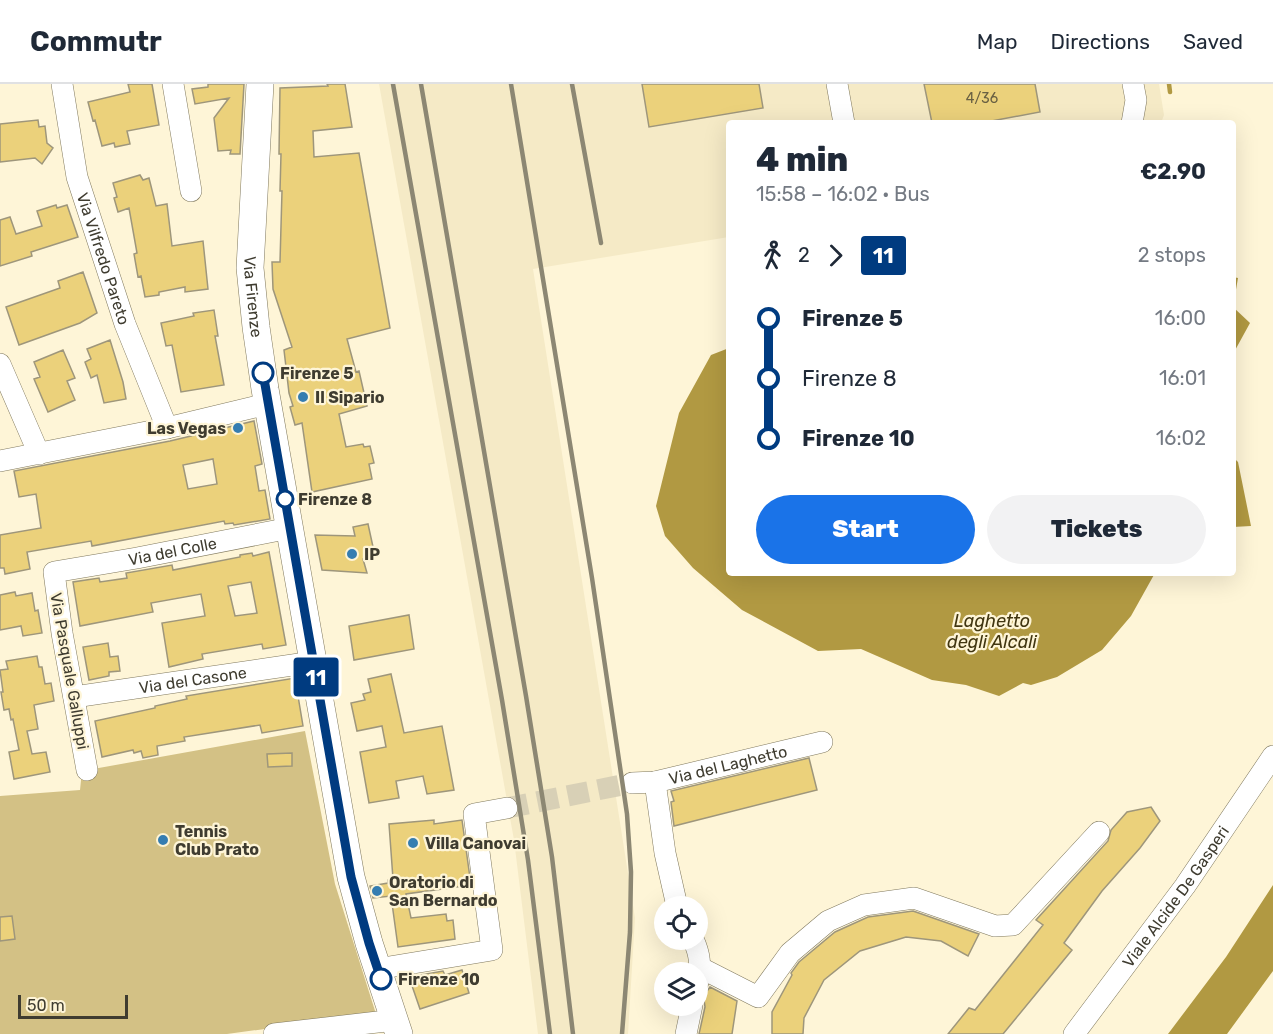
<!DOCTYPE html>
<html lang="en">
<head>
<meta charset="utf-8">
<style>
  body { margin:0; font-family:Rubik,sans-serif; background:#f2f2f3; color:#1f2937; height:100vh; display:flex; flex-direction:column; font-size:22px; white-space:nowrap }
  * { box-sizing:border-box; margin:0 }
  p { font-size:20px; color:#747a83 }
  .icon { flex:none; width:33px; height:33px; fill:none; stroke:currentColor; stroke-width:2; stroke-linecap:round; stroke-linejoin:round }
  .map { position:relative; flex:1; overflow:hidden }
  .details { position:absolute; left:726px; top:36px; width:510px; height:456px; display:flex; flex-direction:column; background:#fff; border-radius:6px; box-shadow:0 6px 24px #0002 }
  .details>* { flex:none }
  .badge { padding:0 12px; border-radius:4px; font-size:21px; line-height:39px }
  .tools { position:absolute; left:654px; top:812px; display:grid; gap:12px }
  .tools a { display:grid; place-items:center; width:54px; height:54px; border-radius:50%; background:#fff; box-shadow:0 6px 24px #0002; font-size:30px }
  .scale { position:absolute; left:18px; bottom:15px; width:110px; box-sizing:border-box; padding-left:6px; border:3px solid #3f3c30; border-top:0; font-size:16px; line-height:21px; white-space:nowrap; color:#3f3c30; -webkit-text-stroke:4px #fef5d7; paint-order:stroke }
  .map>.badge { position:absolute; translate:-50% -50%; box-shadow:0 0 0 3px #fff }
  .legs { display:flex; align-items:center; gap:9px; height:66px; padding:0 30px; font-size:20px }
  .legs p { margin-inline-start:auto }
  .headline { display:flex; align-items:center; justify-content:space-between; height:102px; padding:0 30px }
  h1 { font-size:33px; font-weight:800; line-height:45px }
  .primary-button { display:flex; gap:12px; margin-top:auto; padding:12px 30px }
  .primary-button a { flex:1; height:69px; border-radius:36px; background:#1a73e8; color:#fff; font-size:24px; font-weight:800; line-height:69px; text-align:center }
  .primary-button a+a { background:#f2f2f3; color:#1f2937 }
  ul { padding:0 30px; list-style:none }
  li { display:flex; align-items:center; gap:21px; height:60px; font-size:22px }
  li i { display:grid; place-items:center; width:9px; height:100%; margin:0 8px; background:currentColor }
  li i::after { content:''; width:15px; height:15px; margin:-8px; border:4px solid; border-radius:50%; background:#fff }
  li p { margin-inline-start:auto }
  li:first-child i { background:linear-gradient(#0000 50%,currentColor 0) }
  li:last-child i { background:linear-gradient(currentColor 50%,#0000 0) }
  header { display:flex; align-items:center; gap:36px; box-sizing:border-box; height:84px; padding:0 30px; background:#fff; border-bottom:2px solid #e0e1e3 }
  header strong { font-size:28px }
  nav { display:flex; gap:33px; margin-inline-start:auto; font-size:21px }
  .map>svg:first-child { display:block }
  .built { fill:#f5eac6 }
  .green { fill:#d3c185 }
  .water { fill:#b19942 }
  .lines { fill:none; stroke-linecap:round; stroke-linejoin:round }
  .stream { stroke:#b19942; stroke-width:4.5 }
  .building { fill:#ebd17b; stroke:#9e967b; stroke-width:1.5; fill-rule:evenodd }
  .minor-tunnel { stroke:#d8d0b6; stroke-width:21; stroke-dasharray:21 10; stroke-linecap:butt }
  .minor-casing { stroke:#80795e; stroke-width:22 }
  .major-casing { stroke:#80795e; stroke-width:28 }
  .minor { stroke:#fff; stroke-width:21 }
  .major { stroke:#fff; stroke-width:27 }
  .rail { stroke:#8c8773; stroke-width:4.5 }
  .line-1-casing { stroke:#fff; stroke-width:14 }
  .line-1 { stroke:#003b80; stroke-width:9 }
  .stop-1-dot { fill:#fff; stroke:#003b80; stroke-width:3 }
  .poi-dot { fill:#357db1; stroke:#fef5d7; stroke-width:2 }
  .labels { text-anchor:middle; stroke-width:4.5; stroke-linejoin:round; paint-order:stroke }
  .number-label { font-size:14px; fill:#6a6143 }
  .street-label { font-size:16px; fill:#3f3c30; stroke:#fef5d7 }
  .stop-label { font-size:16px; font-weight:bold; fill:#3f3c30; stroke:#fef5d7; text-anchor:start }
  .poi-label { font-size:16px; font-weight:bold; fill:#3f3c30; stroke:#fef5d7; text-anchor:start }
  .water-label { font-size:18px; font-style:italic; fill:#413611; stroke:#fef5d7 }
</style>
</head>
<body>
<header>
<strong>Commutr</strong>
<nav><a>Map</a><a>Directions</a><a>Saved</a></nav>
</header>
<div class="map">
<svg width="1273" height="950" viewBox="0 0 1273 950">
  <rect width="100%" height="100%" fill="#fef5d7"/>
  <!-- built -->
  <path class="built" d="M379,0H1159L1164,31L1161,39H729V153L533,185L635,834L628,950H538L514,756Z"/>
  <!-- green -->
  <path class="green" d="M305,647L335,800L376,930L227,950H0V712L80,706L82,687Z"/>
  <!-- water -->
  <path class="water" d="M1233,193L1238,194L1233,223L1250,239L1233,270Z
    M729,264V489H1155L1131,532L1102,566L1057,593L1031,601L1023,599L999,612L966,601L932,596L861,565L818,567L742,526L693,484L665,452L656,422L679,329L711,271Z
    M1233,373L1238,378L1251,442L1233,443Z
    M1273,801V887L1227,950H1168L1226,873Z"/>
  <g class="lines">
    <!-- stream -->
    <path class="stream" d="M1169,0L1170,8"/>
  </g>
  <!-- building -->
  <path class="building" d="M128,0H152L159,41L127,47L130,60L115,63L114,59L102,62L95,36L93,37L88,18L130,8Z
    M208,0H244L240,70H230L231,66L218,67L214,34L229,14L195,20L192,5L208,3Z
    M327,0H345L352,43L313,47L314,73L359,69L390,244L347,255L356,288L359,287L367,322L339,330L346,363L363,360L364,363L370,362L374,379L369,380L372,395L312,408L302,339L295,341L290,323L293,322L289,309L284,266L292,263L273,205L272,178H280L282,107H280L281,70H279L280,4L328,2Z
    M642,0H759L763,24L649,43Z
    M924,0H1035L1040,28L981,39H932Z
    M38,36L39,43L45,42L47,59L53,64L42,80L35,74L0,78V40Z
    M140,91L143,96L149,94L156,122L167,120L172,162L203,157L208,205L185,208V203L159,208V211L145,213L141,192L138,193L134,170L137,169L129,124L118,128L114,114L117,113L113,99Z
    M56,121L57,124L67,121L78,153L31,168L32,172L0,182V136L10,133L16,150L42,142L37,127Z
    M83,188L97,229L80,239L19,261L6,223L60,204L58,197Z
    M214,226L218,252H215L224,301L181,308L172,261L166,262L161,239L194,232L193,229Z
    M110,256L123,298L126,315L104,319L97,291L91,294L85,278L91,275L87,265Z
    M63,266L75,294L67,297L75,316L48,328L34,295L40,293L34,278Z
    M254,337L262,380L255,382L259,407L265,406L270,435L234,441L233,439L225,440L224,437L92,462L91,457L27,468L30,485L5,490L4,484H0V451L41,444L36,410L19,413L14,387L170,357ZM213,375L217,400L188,405L183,381Z
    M368,440L375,472L363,475L367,489L322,486L315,451L355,452L353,443Z
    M269,468L286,561L263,565L262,560L202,570L203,575L169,583L162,539L205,532L201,510L151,519L153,528L80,542L73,498L99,494L100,498L127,494L126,489L172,481L173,486L240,473V471L252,469L253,472ZM251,498L257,529L235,532L228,502Z
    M15,508L16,512L32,509L35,527L38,526L42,549L23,552L21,542L0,546V511Z
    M409,531L414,565L354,576L349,542Z
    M108,559L110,573L118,572L120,587L109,588V592L89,596L83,563Z
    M37,572L39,583H42L45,600L51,599L54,617L34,621L38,645L27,647L32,670L46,668L50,688L14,695L9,668L19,666L13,635L11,636L9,625L4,626L1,608H3L0,586L8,585L6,577Z
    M391,590L404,649L442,642L454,706L427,710L423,692L396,697L399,714L369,719L360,668L386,663L382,642L357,647L351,619L365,616L363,610L371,608L368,595Z
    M295,594L303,642L262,649L260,641L184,653L185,657L157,662L158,671L143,674L141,667L134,669L133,666L102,673L95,637L155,624V622L187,615L186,612Z
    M292,669V682L268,683L267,670Z
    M809,674L817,706L674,742L671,718L674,717L671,707Z
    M1151,723L1160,737L1140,764L1102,807L1064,859L1072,866L1003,950H948L969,924L975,926L1043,841L1036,836L1108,757L1111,746L1127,728Z
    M434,736V740L462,736L471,801L406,810L411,834L446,830L447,837L453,836L455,855L398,863L391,812L373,814L370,802L388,799V796L393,795L389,740Z
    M913,827L979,850L968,872L941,857L906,853L860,867L824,896L804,934L803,950H772V928L792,891L791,889L799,878L835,848L868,833Z
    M12,832L15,855L0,857V833Z
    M462,886L469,909L420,925L409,893L443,887L445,891Z
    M710,903L737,917L732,950H699L705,923L704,916L699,910L708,906Z"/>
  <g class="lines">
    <!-- minor-tunnel -->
    <path class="minor-tunnel" d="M507,724L632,699"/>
    <defs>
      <g id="minor">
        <path id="s1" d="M62,0L77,93L125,240L167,344"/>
        <path d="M173,0L191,107"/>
        <path d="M837,0L844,39"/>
        <path d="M1132,39L1136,16L1133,0"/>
        <path d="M0,280L39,370"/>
        <path d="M0,377L167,344L267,320"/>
        <path id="s2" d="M74,613L313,578"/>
        <path id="s3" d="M87,686L62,549L54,488L137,474L290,444"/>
        <path d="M655,698L665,769L677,822"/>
        <path id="s4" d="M632,699L655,698L822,658"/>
        <path d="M693,855C700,870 701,881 698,898"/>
        <path d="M701,884L758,913L790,869L828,837L864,821L914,814L995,842L1013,841L1099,748"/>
        <path d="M377,885L492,866L474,730L507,724"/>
        <path d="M274,950L395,936"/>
        <path d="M686,950L692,921"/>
        <path id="s5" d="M1074,950L1185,802L1273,672"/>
      </g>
      <g id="major">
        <path id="s6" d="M260,0L250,184L256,243L265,305L351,793L369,859L399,950"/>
      </g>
    </defs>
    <!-- minor casing -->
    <use href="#minor" class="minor-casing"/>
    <!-- major casing -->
    <use href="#major" class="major-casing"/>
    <!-- minor -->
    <use href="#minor" class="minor"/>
    <!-- major -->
    <use href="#major" class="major"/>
    <!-- rail -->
    <path class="rail" d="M393,0L502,616L528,776L550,950
      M421,0L526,612L552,773L573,950
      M511,0L592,494L627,730L631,788L630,848L622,950
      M572,0L601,159"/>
  </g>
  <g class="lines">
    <defs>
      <path id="line-1" d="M263,289L351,793L369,859L381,895"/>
    </defs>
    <!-- line-1 casing -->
    <use href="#line-1" class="line-1-casing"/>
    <!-- line-1 -->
    <use href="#line-1" class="line-1"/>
  </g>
  <!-- markers -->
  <g class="stop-1-dot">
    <circle cx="263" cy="289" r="10"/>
    <circle cx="285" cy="415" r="8"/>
    <circle cx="381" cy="895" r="10"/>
  </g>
  <g class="poi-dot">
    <circle cx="303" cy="313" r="6"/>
    <circle cx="238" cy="344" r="6"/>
    <circle cx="352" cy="470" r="6"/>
    <circle cx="163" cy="756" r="6"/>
    <circle cx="413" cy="759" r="6"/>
    <circle cx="377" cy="807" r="6"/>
  </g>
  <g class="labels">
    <!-- number labels -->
    <g class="number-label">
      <text x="982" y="19">4/36</text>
    </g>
    <!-- street labels -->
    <g class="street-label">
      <text dy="6" stroke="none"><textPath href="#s1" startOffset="180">Via Vilfredo Pareto</textPath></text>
      <text dy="6" stroke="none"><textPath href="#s6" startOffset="213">Via Firenze</textPath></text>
      <text dy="6" stroke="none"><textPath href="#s3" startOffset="321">Via del Colle</textPath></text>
      <text transform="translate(70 587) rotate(80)" y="6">Via Pasquale Galluppi</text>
      <text dy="6" stroke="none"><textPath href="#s2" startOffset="120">Via del Casone</textPath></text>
      <text dy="6" stroke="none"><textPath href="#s4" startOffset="98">Via del Laghetto</textPath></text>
      <text dy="6" stroke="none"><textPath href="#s5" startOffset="171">Viale Alcide De Gasperi</textPath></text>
    </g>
    <!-- stop labels -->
    <g class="stop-label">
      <text x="280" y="295">Firenze 5</text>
      <text x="298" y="421">Firenze 8</text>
      <text x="398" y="901">Firenze 10</text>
    </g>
    <!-- poi labels -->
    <g class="poi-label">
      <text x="315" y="319">Il Sipario</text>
      <text x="226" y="350" text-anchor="end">Las Vegas</text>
      <text x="364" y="476">IP</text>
      <text x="175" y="753">Tennis<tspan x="175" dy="18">Club Prato</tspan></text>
      <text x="425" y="765">Villa Canovai</text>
      <text x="389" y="804">Oratorio di<tspan x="389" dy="18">San Bernardo</tspan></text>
    </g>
    <!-- water labels -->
    <g class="water-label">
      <text x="992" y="543">Laghetto<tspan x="992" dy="21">degli Alcali</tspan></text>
    </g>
  </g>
</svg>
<div class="tools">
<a><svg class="icon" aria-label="locate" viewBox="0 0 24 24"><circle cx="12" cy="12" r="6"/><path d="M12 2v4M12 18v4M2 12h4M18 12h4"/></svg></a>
<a><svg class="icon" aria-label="layers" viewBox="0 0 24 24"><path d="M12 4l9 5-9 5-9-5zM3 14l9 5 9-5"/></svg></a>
</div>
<div class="scale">50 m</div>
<b class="badge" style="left:316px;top:593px;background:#003b80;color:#fff">11</b>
<section class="details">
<div class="headline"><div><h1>4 min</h1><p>15:58 – 16:02 · Bus</p></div><b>€2.90</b></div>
<div class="legs"><svg class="icon" aria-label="walk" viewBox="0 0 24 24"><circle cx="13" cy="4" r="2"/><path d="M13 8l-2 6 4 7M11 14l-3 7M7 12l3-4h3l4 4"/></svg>2<svg class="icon" aria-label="forward" viewBox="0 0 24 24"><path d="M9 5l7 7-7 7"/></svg><b class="badge" style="background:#003b80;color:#fff">11</b><p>2 stops</p></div>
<ul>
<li><i style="color:#003b80"></i><b>Firenze 5</b><p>16:00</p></li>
<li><i style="color:#003b80"></i><span>Firenze 8</span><p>16:01</p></li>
<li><i style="color:#003b80"></i><b>Firenze 10</b><p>16:02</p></li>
</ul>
<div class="primary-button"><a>Start</a><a>Tickets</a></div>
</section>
</div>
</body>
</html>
